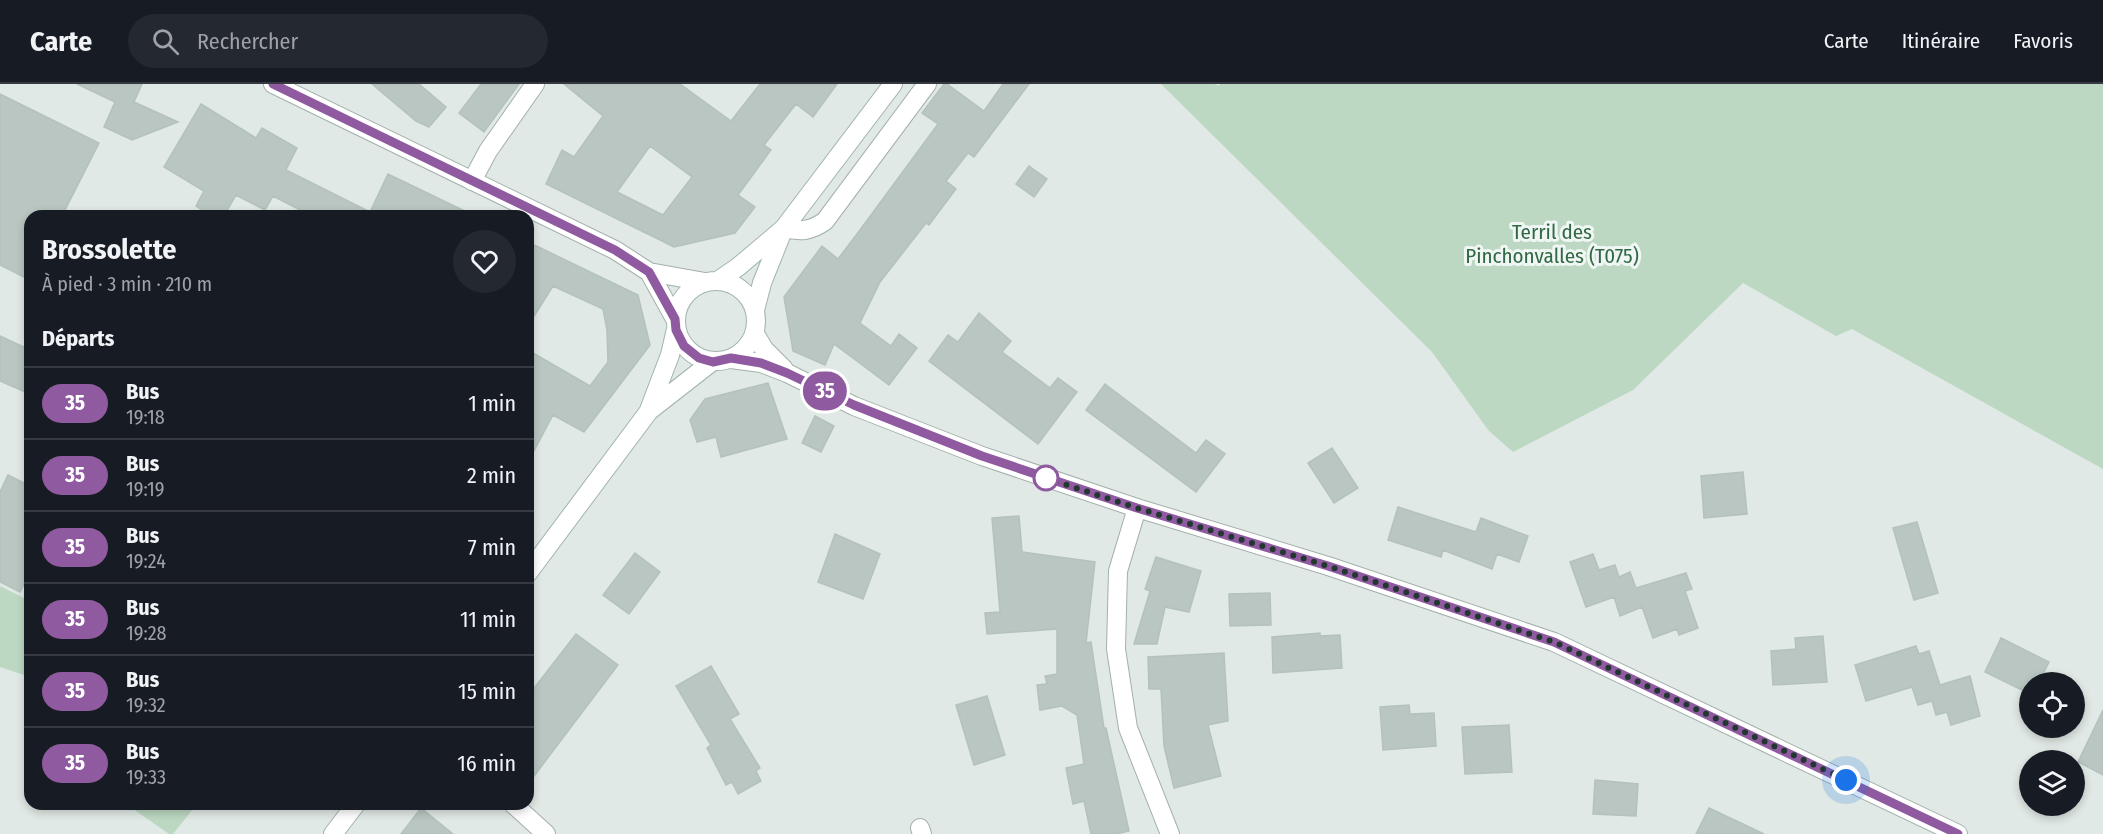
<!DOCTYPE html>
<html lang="fr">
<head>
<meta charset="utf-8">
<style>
  body { margin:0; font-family:"Fira Sans Condensed",sans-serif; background:#242831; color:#f1f3f6; height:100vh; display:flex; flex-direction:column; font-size:22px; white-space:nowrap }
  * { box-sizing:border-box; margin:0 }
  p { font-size:20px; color:#9ea1a6 }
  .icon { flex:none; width:33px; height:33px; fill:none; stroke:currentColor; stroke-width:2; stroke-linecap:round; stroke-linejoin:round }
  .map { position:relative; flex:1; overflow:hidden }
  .side { position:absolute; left:24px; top:126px; width:510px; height:600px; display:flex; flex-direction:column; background:#171b24; border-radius:18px; box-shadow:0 3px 9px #0003 }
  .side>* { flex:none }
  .badge { padding:0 12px; border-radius:20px; font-size:21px; line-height:39px }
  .tools { position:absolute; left:2019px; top:588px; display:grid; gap:12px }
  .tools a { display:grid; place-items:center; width:66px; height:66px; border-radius:50%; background:#171b24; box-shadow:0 3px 9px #0003; font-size:30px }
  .you { position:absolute; width:30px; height:30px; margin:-15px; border:4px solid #fff; border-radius:50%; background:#1a73e8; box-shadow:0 0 0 9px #1a73e833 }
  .map>.badge { position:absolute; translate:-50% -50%; box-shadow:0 0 0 3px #fff }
  h2 { padding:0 18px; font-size:22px; line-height:54px }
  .round { display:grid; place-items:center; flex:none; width:63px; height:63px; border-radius:32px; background:#242831 }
  .head { display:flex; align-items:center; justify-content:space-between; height:102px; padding:0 18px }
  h1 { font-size:28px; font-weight:700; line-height:45px }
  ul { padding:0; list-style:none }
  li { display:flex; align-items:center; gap:18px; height:72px; padding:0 18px; border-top:2px solid #363941 }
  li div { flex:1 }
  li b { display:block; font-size:22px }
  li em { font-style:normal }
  li .badge { min-width:66px; font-weight:700; text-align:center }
  header { display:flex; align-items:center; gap:36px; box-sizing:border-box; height:84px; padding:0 30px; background:#171b24; border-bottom:2px solid #363941 }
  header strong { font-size:28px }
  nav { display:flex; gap:33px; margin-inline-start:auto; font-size:21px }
  .search { width:420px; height:54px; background:#242831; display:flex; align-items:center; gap:15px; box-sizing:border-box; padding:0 21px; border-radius:33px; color:#9ea1a6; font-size:22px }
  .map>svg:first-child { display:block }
  .green { fill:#bcd8c2 }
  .building { fill:#b9c6c1; stroke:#b4c2bb; stroke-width:1.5; fill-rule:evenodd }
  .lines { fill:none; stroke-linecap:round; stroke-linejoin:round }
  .minor-casing { stroke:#a4b0ab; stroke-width:20 }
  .tertiary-casing { stroke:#a4b0ab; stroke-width:20 }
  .secondary-casing { stroke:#a1b4ac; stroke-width:20 }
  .minor { stroke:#fff; stroke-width:18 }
  .tertiary { stroke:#fff; stroke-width:18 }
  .secondary { stroke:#fff; stroke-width:18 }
  .line-casing { stroke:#fff; stroke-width:14 }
  .line { stroke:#8f5aa0; stroke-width:9 }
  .walk { stroke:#233731; stroke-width:6; stroke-dasharray:0 10.8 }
  .stop-dot { fill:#fff; stroke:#8f5aa0; stroke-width:3 }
  .labels { text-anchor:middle; stroke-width:6; stroke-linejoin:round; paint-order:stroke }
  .park-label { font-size:21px; fill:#326945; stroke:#f0f6f3 }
</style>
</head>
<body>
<header>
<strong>Carte</strong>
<div class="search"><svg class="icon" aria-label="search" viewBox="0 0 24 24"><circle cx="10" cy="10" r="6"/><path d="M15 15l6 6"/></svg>Rechercher</div>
<nav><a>Carte</a><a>Itinéraire</a><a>Favoris</a></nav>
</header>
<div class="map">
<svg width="2103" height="750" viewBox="0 0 2103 750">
  <rect width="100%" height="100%" fill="#e0e9e5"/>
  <!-- green -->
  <path class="green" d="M1161,0H1215L1219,2L1220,0H2103V385L1852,245L1836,252L1743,199L1633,306L1513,368L1489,347L1432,268Z
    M0,502L30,517V593L0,583Z
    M126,720H197L173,750H169Z"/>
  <!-- building -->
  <path class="building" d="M77,0H142L134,18L178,38L132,56L104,43L115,18Z
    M372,0H419L446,23L429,43L416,37Z
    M481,0H519L484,48L459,29Z
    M564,0H680L731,37L760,0H837L813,33L796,20L764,61L771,66L738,111L755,123L735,149L674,163L546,100L562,66L574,73L603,32ZM650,62L692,93L663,131L617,108Z
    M944,0H947L984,27L1003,0H1029L974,73L968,69L946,97L956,105L929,141L926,139L880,198L860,239L891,262L899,250L917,264L889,301L834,260L825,281L793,267L784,213L822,162L838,175L860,146L938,40L922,29Z
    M0,10L99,59L62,132H30V196L0,181Z
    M201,20L256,54L262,44L297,64L286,86L370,128L388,90L475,132H312L273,112L265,126L236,111L224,132H211L196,122L204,107L164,83Z
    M1029,82L1047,95L1034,113L1016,100Z
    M528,158L638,211L650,261L584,348L553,331L528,378V266L590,302L608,278L607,246L603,225L553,202L528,242Z
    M979,229L1011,257L1002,268L1050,304L1058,294L1077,308L1038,360L929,277L948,251L958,258Z
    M0,252L30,266V310L0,297Z
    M768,299L787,355L721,373L716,353L697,358L690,336L705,315Z
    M1105,300L1196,369L1206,356L1225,370L1196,408L1086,326Z
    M815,332L834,342L821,368L802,359Z
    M1332,364L1358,404L1334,419L1308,379Z
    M1743,388L1747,430L1704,434L1701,392Z
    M8,391L30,402V488L20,508L0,498V408Z
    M1398,423L1476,448L1481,434L1528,452L1519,478L1497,470L1492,485L1443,466L1441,473L1388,456Z
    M1019,432L1022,468L1095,478L1086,559L1091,558L1104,644H1106L1129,747L1116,750H1091L1084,717L1073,720L1066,684L1084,680L1077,631L1062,622L1040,626L1037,601L1047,600L1045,592L1057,590V545L987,550L985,529L1000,528L992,434Z
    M1917,438L1938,509L1914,516L1893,444Z
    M835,450L880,470L863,515L818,498Z
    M635,469L660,488L629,530L603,511Z
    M1593,470L1599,486L1615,481L1619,493L1630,488L1636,504L1686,489L1692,505L1685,507L1698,544L1679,551L1677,545L1653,554L1642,523L1620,532L1614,513L1586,523L1570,478Z
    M1156,473L1201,487L1189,528L1165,523L1157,560H1134L1150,507L1145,505Z
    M1270,509L1271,541L1230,542L1229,510Z
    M1320,549V552L1340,551L1342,584L1273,589L1272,553Z
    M576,550L618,581L528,700V612Z
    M1823,552L1827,598L1773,601L1771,567L1796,565L1795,554Z
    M2001,554L2049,578L2039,598H2030V610L1985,588Z
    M1916,562L1919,570L1929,567L1940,601L1970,592L1980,632L1951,641L1947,628L1936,631L1932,617L1918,621L1912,603L1866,617L1855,581Z
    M1224,569L1228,637L1208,641L1221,692L1174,704L1164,662L1161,605H1149L1148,573Z
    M711,582L739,630L730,635L760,684L756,687L761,697L738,710L732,698L726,701L707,664L711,661L676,602Z
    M987,612L1005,671L974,681L956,621Z
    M1409,621L1410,630L1434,629L1436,662L1383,666L1380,623Z
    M2103,626V691L2078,678Z
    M1509,641L1512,688L1465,690L1462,643Z
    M1595,696L1638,700L1636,732L1593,730Z
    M421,724L453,750H401Z
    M1709,724L1764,750H1696Z"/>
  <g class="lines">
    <defs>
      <path id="minor" d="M472,97L488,67L535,0
        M784,144C801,148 811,147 825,137L927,0
        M1137,424L1118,487L1116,565L1128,644L1170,750
        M513,720L546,750
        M920,744L922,750"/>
      <path id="tertiary" d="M273,0L615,166L649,188L705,198
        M649,188L675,235
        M755,250L764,265L784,285
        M731,275L761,279L787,289L854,322L982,372L1137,424L1328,482L1554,558L1958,750"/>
      <path id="secondary" d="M719,196L738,183L783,145
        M676 237a40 40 0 1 1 80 0a40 40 0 1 1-80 0Z
        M755,226L762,199L784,144L893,0
        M649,326L670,271L676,245
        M528,489L649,327L713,277
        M333,750L356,720"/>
    </defs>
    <!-- minor casing -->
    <use href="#minor" class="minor-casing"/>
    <!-- tertiary casing -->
    <use href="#tertiary" class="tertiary-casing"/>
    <!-- secondary casing -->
    <use href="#secondary" class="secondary-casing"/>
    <!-- minor -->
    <use href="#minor" class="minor"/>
    <!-- tertiary -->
    <use href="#tertiary" class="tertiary"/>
    <!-- secondary -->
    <use href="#secondary" class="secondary"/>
  </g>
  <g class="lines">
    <defs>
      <path id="line" d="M273,0L615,166L649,188L675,235L676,246L684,262L699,274L713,278L731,274L761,279L787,289L854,321L982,372L1137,424L1328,482L1554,558L1958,750"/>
    </defs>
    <!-- line casing -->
    <use href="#line" class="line-casing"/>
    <!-- line -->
    <use href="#line" class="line"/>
    <!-- walk -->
    <path class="walk" d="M1046,394L1137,424L1328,482L1554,558L1846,696"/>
  </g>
  <!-- markers -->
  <circle class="stop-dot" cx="1046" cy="394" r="12"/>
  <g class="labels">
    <!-- park labels -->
    <g class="park-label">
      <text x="1552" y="155">Terril des<tspan x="1552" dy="24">Pinchonvalles (T075)</tspan></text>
    </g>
  </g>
</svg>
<div class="tools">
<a><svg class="icon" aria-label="locate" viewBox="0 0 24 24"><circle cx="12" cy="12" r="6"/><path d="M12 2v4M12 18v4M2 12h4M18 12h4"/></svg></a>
<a><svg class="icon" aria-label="layers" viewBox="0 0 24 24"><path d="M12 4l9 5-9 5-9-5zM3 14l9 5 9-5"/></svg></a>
</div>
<div class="you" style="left:1846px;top:696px"></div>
<b class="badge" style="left:825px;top:307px;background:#8f5aa0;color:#fff">35</b>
<section class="side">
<div class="head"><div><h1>Brossolette</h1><p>À pied · 3 min · 210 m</p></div><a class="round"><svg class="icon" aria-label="heart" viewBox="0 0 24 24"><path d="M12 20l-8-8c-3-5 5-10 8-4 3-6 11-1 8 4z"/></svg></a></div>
<h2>Départs</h2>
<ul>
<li><span class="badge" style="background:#8f5aa0;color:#fff">35</span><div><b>Bus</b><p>19:18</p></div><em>1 min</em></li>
<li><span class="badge" style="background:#8f5aa0;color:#fff">35</span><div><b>Bus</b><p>19:19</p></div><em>2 min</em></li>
<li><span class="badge" style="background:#8f5aa0;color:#fff">35</span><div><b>Bus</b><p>19:24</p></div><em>7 min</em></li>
<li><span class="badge" style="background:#8f5aa0;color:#fff">35</span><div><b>Bus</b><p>19:28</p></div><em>11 min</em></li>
<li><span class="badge" style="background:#8f5aa0;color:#fff">35</span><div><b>Bus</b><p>19:32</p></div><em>15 min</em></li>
<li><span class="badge" style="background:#8f5aa0;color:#fff">35</span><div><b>Bus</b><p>19:33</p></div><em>16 min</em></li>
</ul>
</section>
</div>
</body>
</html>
